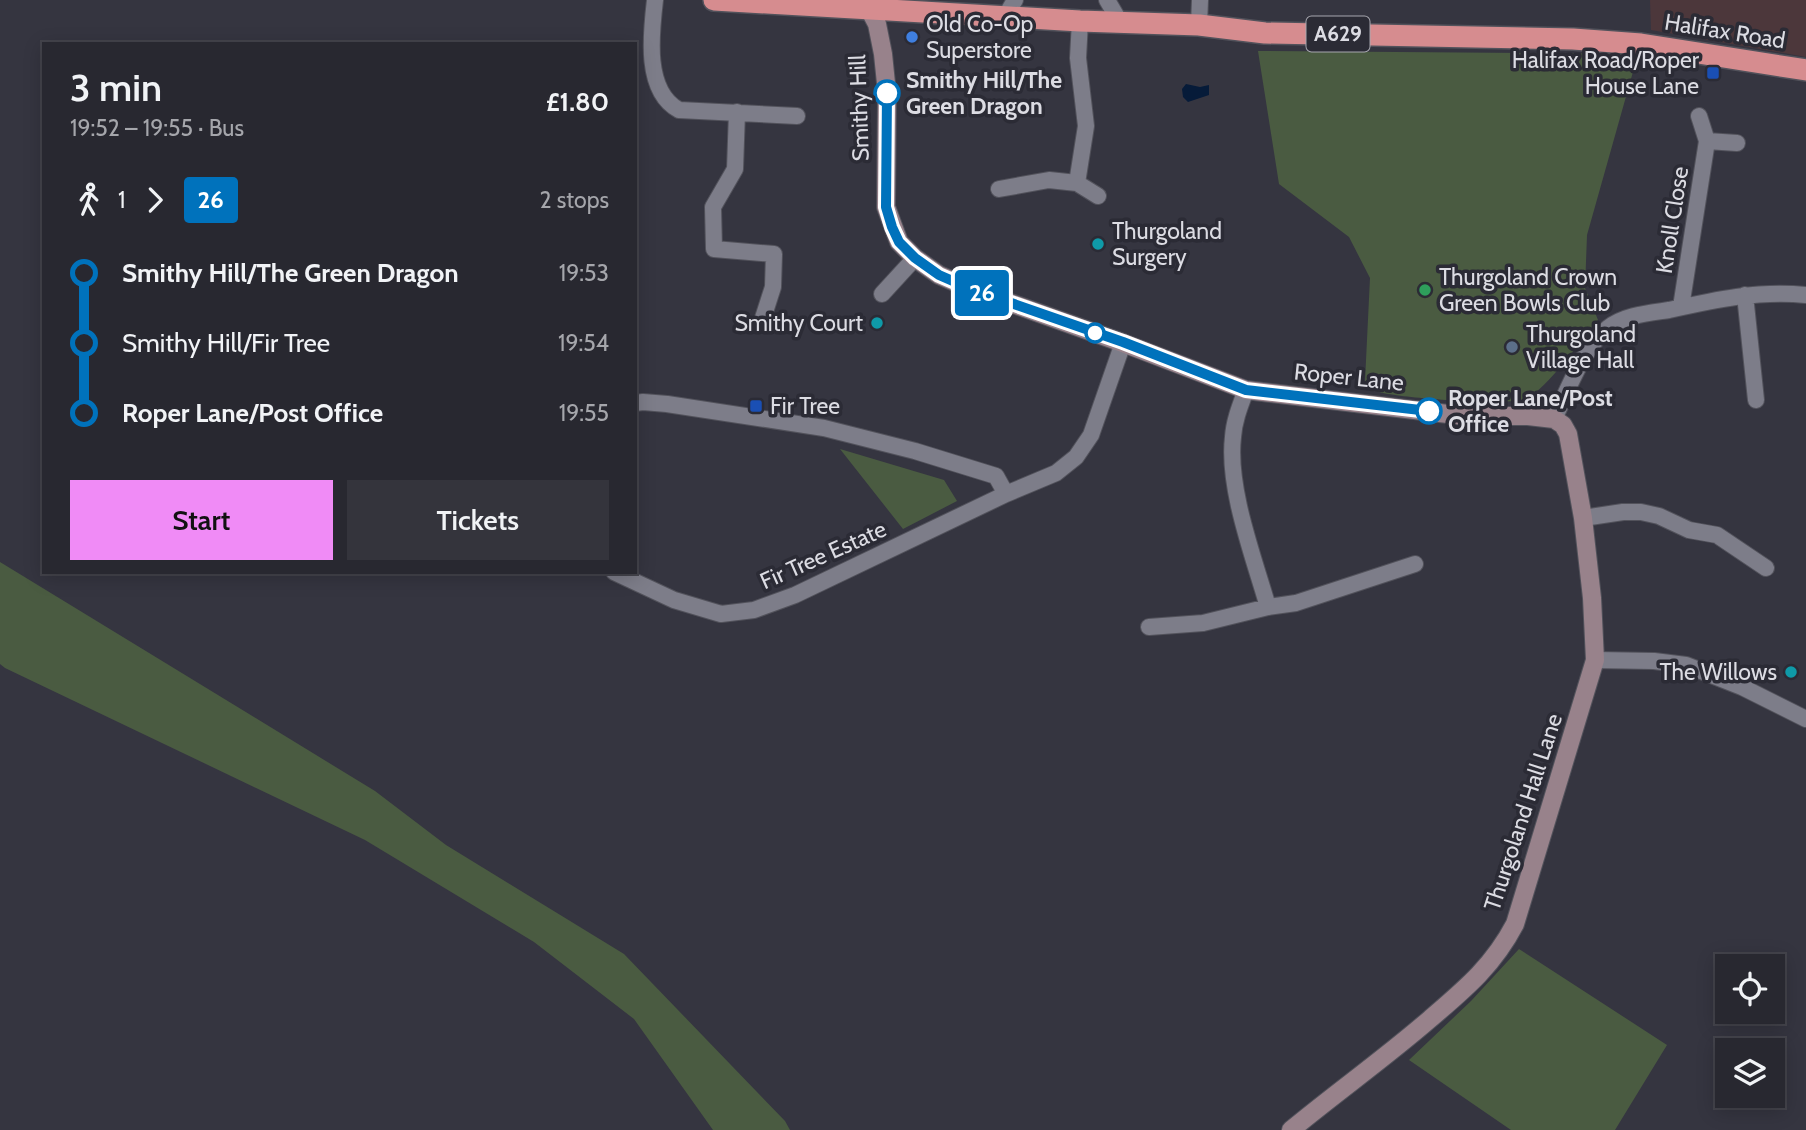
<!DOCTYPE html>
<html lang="en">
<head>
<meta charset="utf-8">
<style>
  body { margin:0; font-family:Cabin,sans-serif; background:#34343c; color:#f1f3f6; height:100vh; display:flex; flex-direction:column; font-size:26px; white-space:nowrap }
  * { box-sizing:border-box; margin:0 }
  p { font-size:23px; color:#a5a6ab }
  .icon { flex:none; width:38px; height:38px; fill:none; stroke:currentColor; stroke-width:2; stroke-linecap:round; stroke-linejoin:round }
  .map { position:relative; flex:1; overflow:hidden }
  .drawer { position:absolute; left:42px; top:42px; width:595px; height:532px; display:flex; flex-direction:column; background:#282830; border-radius:0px; box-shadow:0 4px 18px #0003,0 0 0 2px #44444c }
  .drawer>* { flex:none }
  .badge { padding:0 14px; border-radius:5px; font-size:24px; line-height:46px }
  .fabs { position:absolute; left:1715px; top:954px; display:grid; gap:14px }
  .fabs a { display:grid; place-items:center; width:70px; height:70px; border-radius:0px; background:#282830; box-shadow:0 4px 18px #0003,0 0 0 2px #44444c; font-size:35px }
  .map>.badge { position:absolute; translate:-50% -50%; box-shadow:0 0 0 4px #fff }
  .legs { display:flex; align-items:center; gap:10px; height:77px; padding:0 28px; font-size:23px }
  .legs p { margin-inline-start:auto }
  .head { display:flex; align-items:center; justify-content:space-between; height:119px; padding:0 28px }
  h1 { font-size:38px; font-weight:600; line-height:52px }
  .action { display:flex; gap:14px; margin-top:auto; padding:14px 28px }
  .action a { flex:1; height:80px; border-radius:0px; background:#f08bf6; color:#111; font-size:28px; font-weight:600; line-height:80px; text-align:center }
  .action a+a { background:#34343c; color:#f1f3f6 }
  ul { padding:0 28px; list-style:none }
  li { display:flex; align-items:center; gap:24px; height:70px; font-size:26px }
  li i { display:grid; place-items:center; width:10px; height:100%; margin:0 9px; background:currentColor }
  li i::after { content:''; width:18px; height:18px; margin:-9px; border:5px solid; border-radius:50%; background:#282830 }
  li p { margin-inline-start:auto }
  li:first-child i { background:linear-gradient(#0000 50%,currentColor 0) }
  li:last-child i { background:linear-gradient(currentColor 50%,#0000 0) }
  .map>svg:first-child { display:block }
  .education { fill:#4c373b }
  .green { fill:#4a5b41 }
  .water { fill:#061b39 }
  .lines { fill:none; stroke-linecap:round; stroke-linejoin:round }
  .street-casing { stroke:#52525b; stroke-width:18 }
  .secondary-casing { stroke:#52525b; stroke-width:20 }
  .highway-casing { stroke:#52525b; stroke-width:24 }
  .street { stroke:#7d7d89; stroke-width:16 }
  .secondary { stroke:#98828b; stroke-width:18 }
  .highway { stroke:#d68c8f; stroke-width:21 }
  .line-1-casing { stroke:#fff; stroke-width:16 }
  .line-1 { stroke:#0072bc; stroke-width:10 }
  .shop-dot { fill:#3f7fe0; stroke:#2b2b35; stroke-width:2.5 }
  .transit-dot { fill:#1a4fb4; stroke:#2b2b35; stroke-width:2.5 }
  .stop-1-dot { fill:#fff; stroke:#0072bc; stroke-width:3.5 }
  .culture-dot { fill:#0f9aa8; stroke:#2b2b35; stroke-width:2.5 }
  .leisure-dot { fill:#2e9e5b; stroke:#2b2b35; stroke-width:2.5 }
  .service-dot { fill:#5c6f8a; stroke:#2b2b35; stroke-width:2.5 }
  .labels { text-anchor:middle; stroke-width:7; stroke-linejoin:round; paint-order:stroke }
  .shield { fill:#2b2b35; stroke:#a7a7af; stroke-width:2 }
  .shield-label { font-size:21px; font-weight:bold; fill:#dcdce3 }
  .poi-label { font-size:23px; fill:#dcdce3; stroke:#2b2b35; text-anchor:start }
  .street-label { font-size:23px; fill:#dcdce3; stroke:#2b2b35 }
  .stop-label { font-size:23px; font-weight:bold; fill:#dcdce3; stroke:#2b2b35; text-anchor:start }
</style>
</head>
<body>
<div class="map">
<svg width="1806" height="1130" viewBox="0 0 1806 1130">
  <rect width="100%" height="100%" fill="#353540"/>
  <!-- education -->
  <path class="education" d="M1650,0H1806V57L1651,30Z"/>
  <!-- green -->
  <path class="green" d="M1258,51L1638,54L1587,235L1585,288L1598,320C1582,339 1547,389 1526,399C1512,406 1390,398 1377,391C1373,389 1369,384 1365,381L1370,278L1349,237L1279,184Z
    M840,449L944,480L957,501L903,529Z
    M0,562L375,791L446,845L624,954L785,1121L790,1130H713L634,1019L534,942L365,840L5,668L0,664Z
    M1519,949L1667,1045L1615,1130H1511L1409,1060L1471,1001Z"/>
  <!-- water -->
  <path class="water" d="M1186,84L1200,87L1209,85V95L1188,102L1183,97L1182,89Z"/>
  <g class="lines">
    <defs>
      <path id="street" d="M655,0C651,34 644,91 679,110L797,116
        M1107,0L1120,22
        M1005,17L1015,0
        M1199,25L1200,0
        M737,112L735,169L713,207L714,249L774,254L773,287L763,318
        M1707,141L1737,143
        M1077,183L1086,126L1078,58L1080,21
        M999,189L1049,180L1077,183L1098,196
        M882,294L915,258
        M1745,295L1756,400
        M1681,307L1707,141L1699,116
        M1246,390C1240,406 1234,421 1233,437C1227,488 1254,558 1268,607
        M635,403L643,402L667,404L824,428L915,451L996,476L1006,494
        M1554,419C1567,392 1583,348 1608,328C1624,315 1649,313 1669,310C1714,300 1759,290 1806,295
        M1583,518L1623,512H1641L1659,516L1689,530L1717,535L1766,568
        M614,572L674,600L721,614L754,610L795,595L1006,494L1056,473L1076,457L1091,435L1123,343
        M1149,627L1203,623L1268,607L1296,603L1415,564
        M1595,660L1654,661L1686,665L1742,687L1806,719"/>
      <path id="secondary" d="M869,9L877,24L883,54L887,93L886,207L899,242L915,258L939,275L971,289L1123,343L1246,390L1465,416H1528L1554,419L1563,425L1568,434L1583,518L1592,598L1595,660L1515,924C1493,966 1465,989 1430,1019C1385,1058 1337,1092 1291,1130"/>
      <path id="highway" d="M714,0L1080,21L1199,25L1265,33L1573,39L1641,44L1806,70"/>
    </defs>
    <!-- street casing -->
    <use href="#street" class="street-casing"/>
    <!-- secondary casing -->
    <use href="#secondary" class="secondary-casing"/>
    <!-- highway casing -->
    <use href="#highway" class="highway-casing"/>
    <!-- street -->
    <use href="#street" class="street"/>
    <!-- secondary -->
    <use href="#secondary" class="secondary"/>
    <!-- highway -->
    <use href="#highway" class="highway"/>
  </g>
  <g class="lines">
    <defs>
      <path id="line-1" d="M887,93L886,207L892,227L899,242L915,258L939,275L971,289L1123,342L1246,390L1429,411"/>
    </defs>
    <!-- line-1 casing -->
    <use href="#line-1" class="line-1-casing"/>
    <!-- line-1 -->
    <use href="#line-1" class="line-1"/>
  </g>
  <!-- markers -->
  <circle class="shop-dot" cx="912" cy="37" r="7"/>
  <g class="transit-dot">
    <rect x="1706" y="66" width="14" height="14" rx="3.5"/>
    <rect x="749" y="399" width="14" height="14" rx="3.5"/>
  </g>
  <g class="stop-1-dot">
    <circle cx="887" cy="93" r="12"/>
    <circle cx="1095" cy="333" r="9"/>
    <circle cx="1429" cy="411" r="12"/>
  </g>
  <g class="culture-dot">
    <circle cx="1098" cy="244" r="7"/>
    <circle cx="877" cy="323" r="7"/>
    <circle cx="1791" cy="672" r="7"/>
  </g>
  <circle class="leisure-dot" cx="1425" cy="290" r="7"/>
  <circle class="service-dot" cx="1512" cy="347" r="7"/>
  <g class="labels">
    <!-- shield labels -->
    <rect class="shield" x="1306.5" y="16.5" width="63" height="35" rx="5"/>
    <g class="shield-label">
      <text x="1338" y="41">A629</text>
    </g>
    <!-- poi labels -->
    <g class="poi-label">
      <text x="926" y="32">Old Co-Op<tspan x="926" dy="26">Superstore</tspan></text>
      <text x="1699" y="68" text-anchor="end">Halifax Road/Roper<tspan x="1699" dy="26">House Lane</tspan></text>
      <text x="1112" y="239">Thurgoland<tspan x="1112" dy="26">Surgery</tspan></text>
      <text x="1439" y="285">Thurgoland Crown<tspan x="1439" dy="26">Green Bowls Club</tspan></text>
      <text x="863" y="331" text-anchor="end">Smithy Court</text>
      <text x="1526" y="342">Thurgoland<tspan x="1526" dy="26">Village Hall</tspan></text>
      <text x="770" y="414">Fir Tree</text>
      <text x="1777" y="680" text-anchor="end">The Willows</text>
    </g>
    <!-- street labels -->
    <g class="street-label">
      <text transform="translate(1725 31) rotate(9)" y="8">Halifax Road</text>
      <text transform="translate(859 108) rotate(-92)" y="8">Smithy Hill</text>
      <text transform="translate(1672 220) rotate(-81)" y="8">Knoll Close</text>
      <text transform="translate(1349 377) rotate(6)" y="8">Roper Lane</text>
      <text transform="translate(823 555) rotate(-24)" y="8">Fir Tree Estate</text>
      <text transform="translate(1523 812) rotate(-72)" y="8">Thurgoland Hall Lane</text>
    </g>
    <!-- stop labels -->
    <g class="stop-label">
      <text x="906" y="88">Smithy Hill/The<tspan x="906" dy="26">Green Dragon</tspan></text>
      <text x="1448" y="406">Roper Lane/Post<tspan x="1448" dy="26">Office</tspan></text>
    </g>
  </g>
</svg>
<div class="fabs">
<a><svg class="icon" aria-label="locate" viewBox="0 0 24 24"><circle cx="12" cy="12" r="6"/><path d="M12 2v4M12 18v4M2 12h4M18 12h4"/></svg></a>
<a><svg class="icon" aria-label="layers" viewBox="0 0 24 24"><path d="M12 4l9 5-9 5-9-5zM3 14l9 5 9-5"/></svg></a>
</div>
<b class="badge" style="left:982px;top:293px;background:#0072bc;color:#fff">26</b>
<section class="drawer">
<div class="head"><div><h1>3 min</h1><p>19:52 – 19:55 · Bus</p></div><b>£1.80</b></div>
<div class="legs"><svg class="icon" aria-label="walk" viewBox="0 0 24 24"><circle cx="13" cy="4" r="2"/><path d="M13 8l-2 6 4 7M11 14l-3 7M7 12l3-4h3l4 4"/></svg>1<svg class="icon" aria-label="forward" viewBox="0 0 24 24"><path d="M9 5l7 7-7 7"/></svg><b class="badge" style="background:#0072bc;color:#fff">26</b><p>2 stops</p></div>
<ul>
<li><i style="color:#0072bc"></i><b>Smithy Hill/The Green Dragon</b><p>19:53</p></li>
<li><i style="color:#0072bc"></i><span>Smithy Hill/Fir Tree</span><p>19:54</p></li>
<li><i style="color:#0072bc"></i><b>Roper Lane/Post Office</b><p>19:55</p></li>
</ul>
<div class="action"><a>Start</a><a>Tickets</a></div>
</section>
</div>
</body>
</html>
